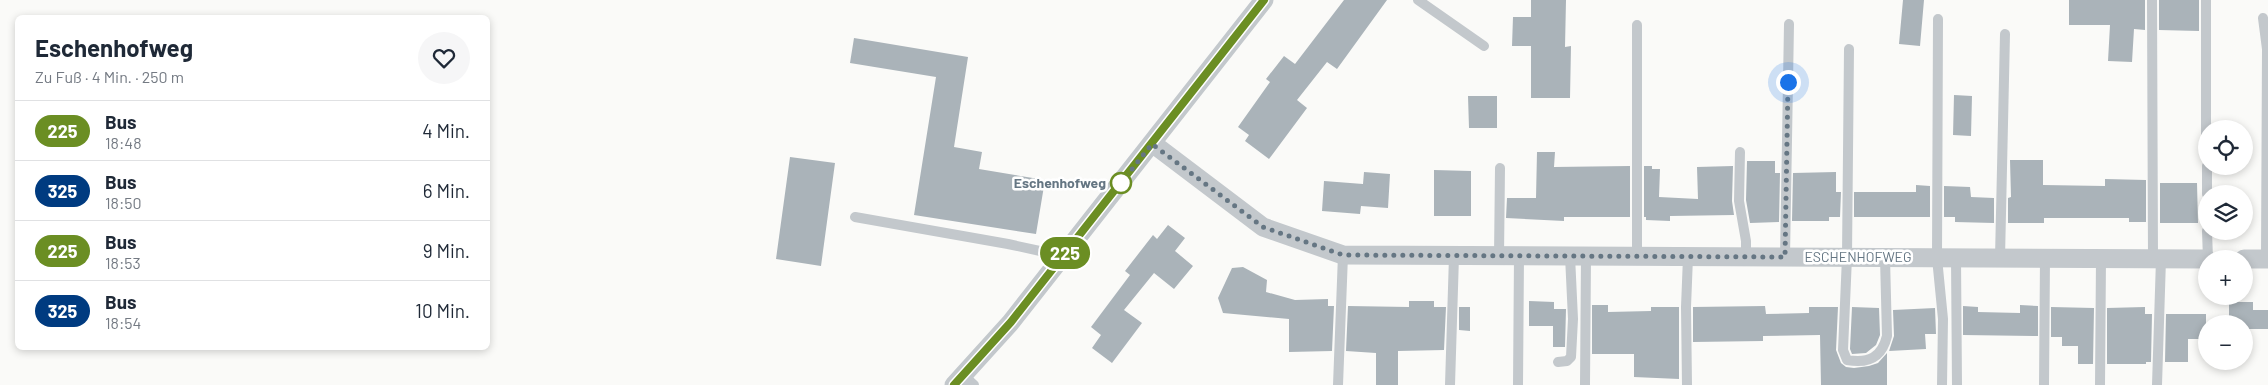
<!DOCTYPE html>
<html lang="de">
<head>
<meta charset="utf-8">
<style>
  body { margin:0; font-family:Barlow,sans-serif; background:#f6f6f7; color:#1f2937; height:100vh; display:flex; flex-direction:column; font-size:19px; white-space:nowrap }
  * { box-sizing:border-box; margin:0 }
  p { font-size:16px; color:#747a83 }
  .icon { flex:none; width:28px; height:28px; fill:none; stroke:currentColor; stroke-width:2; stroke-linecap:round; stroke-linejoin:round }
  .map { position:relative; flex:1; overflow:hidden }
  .side { position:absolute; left:15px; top:15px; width:475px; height:335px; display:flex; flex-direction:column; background:#fff; border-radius:8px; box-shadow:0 2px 8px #0003 }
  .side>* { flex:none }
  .badge { padding:0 10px; border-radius:16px; font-size:18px; line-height:32px }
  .tools { position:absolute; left:2198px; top:120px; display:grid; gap:10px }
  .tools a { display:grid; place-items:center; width:55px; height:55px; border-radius:50%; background:#fff; box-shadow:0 2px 8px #0003; font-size:25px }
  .you { position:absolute; width:25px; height:25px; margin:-12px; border:4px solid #fff; border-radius:50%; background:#1a73e8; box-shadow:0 0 0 8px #1a73e833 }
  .map>.badge { position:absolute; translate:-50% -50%; box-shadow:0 0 0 2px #fff }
  .round { display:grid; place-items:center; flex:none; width:52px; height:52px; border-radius:26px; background:#f6f6f7 }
  .summary { display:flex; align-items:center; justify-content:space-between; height:85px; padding:0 20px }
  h1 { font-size:24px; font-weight:700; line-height:38px }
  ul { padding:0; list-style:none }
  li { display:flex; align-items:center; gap:15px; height:60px; padding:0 20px; border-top:1px solid #e0e1e3 }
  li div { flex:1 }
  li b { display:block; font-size:19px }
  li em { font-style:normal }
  li .badge { min-width:55px; font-weight:700; text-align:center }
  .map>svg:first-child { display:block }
  .building { fill:#aab3b9 }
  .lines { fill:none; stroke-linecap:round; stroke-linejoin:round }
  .service { stroke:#c3c8cc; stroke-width:10 }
  .minor { stroke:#c3c8cc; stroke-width:19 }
  .line-casing { stroke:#fff; stroke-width:11 }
  .line { stroke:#6b8e23; stroke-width:8 }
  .walk { stroke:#657683; stroke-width:5; stroke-dasharray:0 9 }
  .stop-dot { fill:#fff; stroke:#6b8e23; stroke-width:2.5 }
  .labels { text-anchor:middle; stroke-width:5; stroke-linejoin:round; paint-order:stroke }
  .stop-label { font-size:14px; font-weight:bold; fill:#657683; stroke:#fff; text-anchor:end }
  .street-label { font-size:14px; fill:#657683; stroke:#fff }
</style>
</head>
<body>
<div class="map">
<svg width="2268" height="385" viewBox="0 0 2268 385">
  <rect width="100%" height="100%" fill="#fafaf8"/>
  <!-- building -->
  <path class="building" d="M1344,0H1387L1337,69L1327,62L1297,100L1307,108L1269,159L1245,141L1249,135L1238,127L1270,82L1266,79L1284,56L1295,64Z
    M1531,0H1566L1565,47L1571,46L1570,98H1531V46H1512L1513,17H1531Z
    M1903,0H1924L1920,46L1899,44Z
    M2069,0H2145V30L2134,29L2132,62L2108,61L2110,25H2069Z
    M2159,0H2199V31L2159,30Z
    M854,38L968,57L954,147L982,152L979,169L1045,180L1036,234L914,215L936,77L850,63Z
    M1954,95L1972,96L1971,136L1953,135Z
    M1468,96H1497V128H1469Z
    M1537,152H1555L1554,167L1630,166V217H1564V221L1506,218L1507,198H1536Z
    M790,157L835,163L821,266L776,259Z
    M2010,160H2043V185L2105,186V179L2146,180V222H2129V218H2044V223H2008V198L2011,197Z
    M1747,161H1775V173H1780L1779,222L1750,223L1746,200Z
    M1644,166H1652V169H1660L1659,197L1698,199L1697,167L1733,166L1732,201L1734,215L1670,216V221L1646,220V217H1644Z
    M1434,170L1471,171V216H1434Z
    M1364,172L1390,174L1388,208L1361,206L1360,214L1322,211L1324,181L1363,184Z
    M1836,172V192H1841L1840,217H1829V221H1792L1793,173Z
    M2160,183H2197L2198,223H2160Z
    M1916,185L1930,186V217H1854V192H1916Z
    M1944,186L1970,187L1971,197L1994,198V223L1955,222V217H1944Z
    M1168,225L1185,238L1175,251L1193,266L1174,289L1154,273L1124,310L1142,323L1112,363L1092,348L1101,335L1091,327L1130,275L1125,271L1153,235L1157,239Z
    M1243,267L1267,280L1266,292L1295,300L1328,299V306H1334L1332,351L1289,352V319L1223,313L1218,298L1232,268Z
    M1409,301H1434V307H1446L1444,350L1398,351V385H1376V353L1346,351L1348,306L1409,307Z
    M1529,301L1554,302V309H1566L1565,347H1553V326H1529Z
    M2229,302H2253V310H2268V329H2244V324H2229Z
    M1592,305H1608V312L1651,311V307H1679V379L1634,377V354H1592Z
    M2020,305L2038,306V336L1963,335V306L1978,307V312L2020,313Z
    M1765,306L1766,314L1809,313V307H1838L1836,350L1841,363L1846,367L1854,368L1869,366L1878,363L1887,353V385H1821L1820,335L1763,336V341L1693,342V307Z
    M1459,307H1470V331L1459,330Z
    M1852,307L1879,308L1880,335L1876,345L1866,353L1852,354L1850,349Z
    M2051,307L2094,308L2093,364H2078V346H2062V337H2051Z
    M2145,307V314H2152L2151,362H2146V364H2107V308Z
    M1935,308L1936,334H1925L1926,349L1889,351L1894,336L1893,310Z
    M2166,314H2206V339H2188V362H2165Z"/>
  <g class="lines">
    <!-- service -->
    <path class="service" d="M1418,0L1484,46
      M2152,0L2153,259
      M2206,0V137
      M2263,18L2267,49L2266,259
      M1938,19L1937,258L1943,319L1942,385
      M1849,49L1847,257L1843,350L1847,360C1869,364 1882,357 1887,336L1885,258
      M1740,152L1739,201L1746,241V257
      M2207,166V194
      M855,217L1008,244L1063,256
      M2207,231L2208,259
      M1499,256L1500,168
      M1637,256V25
      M1785,257L1789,24
      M1956,258L1957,385
      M2000,258L2005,34
      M1558,362L1567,361L1571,357L1573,319L1570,256
      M963,375L974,385
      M1338,385L1343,255
      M1450,385L1454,256
      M1518,385L1519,256
      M1585,385L1586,256
      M1687,385L1686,307L1688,257
      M2044,385L2045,258
      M2100,385L2101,258
      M2157,385L2161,259"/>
    <!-- minor -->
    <path class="minor" d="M1152,143L1263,227L1343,255L2206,259
      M2244,259H2268
      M954,385L1011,322L1264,0"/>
  </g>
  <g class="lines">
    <defs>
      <path id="line" d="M954,385L1011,322L1264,0"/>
    </defs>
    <!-- line casing -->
    <use href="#line" class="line-casing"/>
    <!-- line -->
    <use href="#line" class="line"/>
    <!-- walk -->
    <path class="walk" d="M1121,183L1152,144L1263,227L1343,255L1785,257L1788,82"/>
  </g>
  <!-- markers -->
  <circle class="stop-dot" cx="1121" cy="183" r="10"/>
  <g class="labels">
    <!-- stop labels -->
    <g class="stop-label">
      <text x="1106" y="188">Eschenhofweg</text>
    </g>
    <!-- street labels -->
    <g class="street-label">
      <text x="1858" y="262">ESCHENHOFWEG</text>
    </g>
  </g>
</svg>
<div class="tools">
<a><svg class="icon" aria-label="locate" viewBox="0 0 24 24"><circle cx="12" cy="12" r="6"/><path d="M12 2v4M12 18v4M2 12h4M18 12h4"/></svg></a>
<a><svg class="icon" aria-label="layers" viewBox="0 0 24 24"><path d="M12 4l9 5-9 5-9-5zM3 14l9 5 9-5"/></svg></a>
<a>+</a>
<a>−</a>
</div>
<div class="you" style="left:1788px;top:82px"></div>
<b class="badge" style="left:1065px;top:253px;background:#6b8e23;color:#fff">225</b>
<section class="side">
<div class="summary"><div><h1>Eschenhofweg</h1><p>Zu Fuß · 4 Min. · 250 m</p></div><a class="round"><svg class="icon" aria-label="heart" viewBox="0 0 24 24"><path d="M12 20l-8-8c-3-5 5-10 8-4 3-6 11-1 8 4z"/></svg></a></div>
<ul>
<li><span class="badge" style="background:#6b8e23;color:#fff">225</span><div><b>Bus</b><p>18:48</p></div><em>4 Min.</em></li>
<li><span class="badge" style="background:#003b80;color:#fff">325</span><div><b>Bus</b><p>18:50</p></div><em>6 Min.</em></li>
<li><span class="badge" style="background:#6b8e23;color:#fff">225</span><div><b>Bus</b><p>18:53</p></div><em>9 Min.</em></li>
<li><span class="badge" style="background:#003b80;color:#fff">325</span><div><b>Bus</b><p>18:54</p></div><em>10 Min.</em></li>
</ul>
</section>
</div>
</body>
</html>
